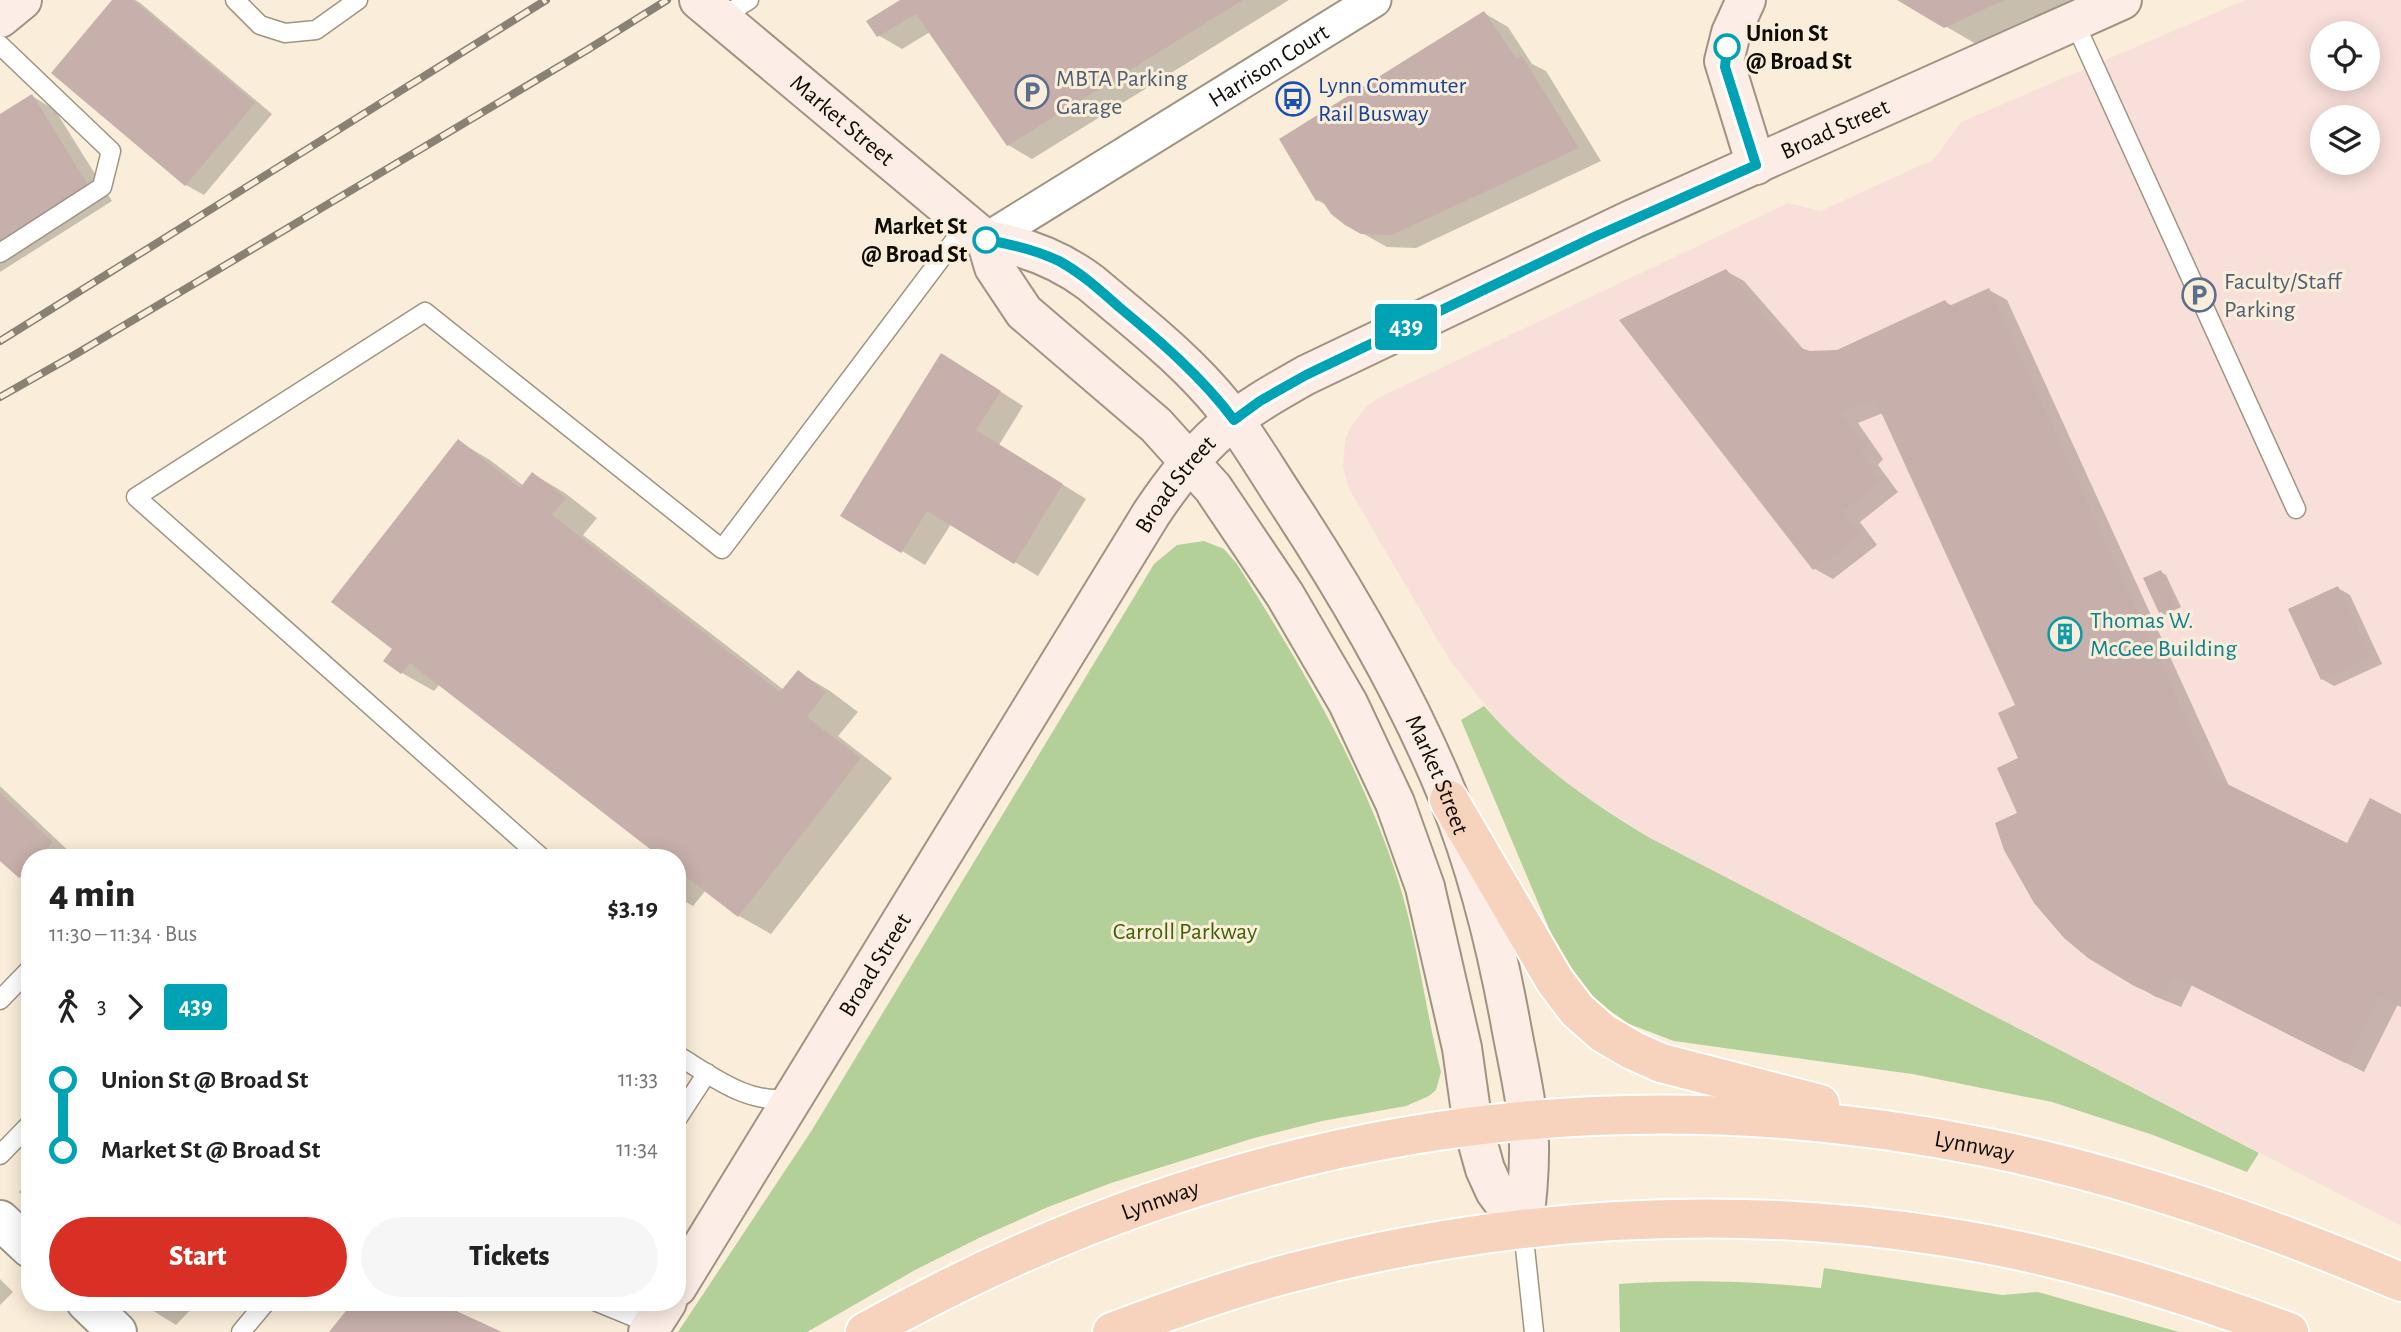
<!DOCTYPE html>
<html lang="en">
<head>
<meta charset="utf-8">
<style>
  body { margin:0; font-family:"Alegreya Sans",sans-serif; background:#f6f6f6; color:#222; height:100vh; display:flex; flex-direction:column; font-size:26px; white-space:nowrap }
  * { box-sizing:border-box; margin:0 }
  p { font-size:23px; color:#767676 }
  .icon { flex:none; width:38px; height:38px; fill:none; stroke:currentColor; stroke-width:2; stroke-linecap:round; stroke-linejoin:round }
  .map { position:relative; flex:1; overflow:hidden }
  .panel { position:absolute; left:21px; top:849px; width:665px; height:462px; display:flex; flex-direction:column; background:#fff; border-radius:28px; box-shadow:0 4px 18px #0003 }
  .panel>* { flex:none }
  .badge { padding:0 14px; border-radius:5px; font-size:24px; line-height:46px }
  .buttons { position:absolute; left:2310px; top:21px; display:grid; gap:14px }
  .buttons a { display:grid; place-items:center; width:70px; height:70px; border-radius:50%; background:#fff; box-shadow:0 4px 18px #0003; font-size:35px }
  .map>.badge { position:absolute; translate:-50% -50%; box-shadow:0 0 0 4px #fff }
  .legs { display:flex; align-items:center; gap:10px; height:77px; padding:0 28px; font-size:23px }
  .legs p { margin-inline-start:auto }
  .headline { display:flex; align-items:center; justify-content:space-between; height:119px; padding:0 28px }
  h1 { font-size:38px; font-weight:800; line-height:52px }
  .cta { display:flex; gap:14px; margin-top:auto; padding:14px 28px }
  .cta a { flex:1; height:80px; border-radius:42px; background:#d93025; color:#fff; font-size:28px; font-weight:800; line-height:80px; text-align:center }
  .cta a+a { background:#f6f6f6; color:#222 }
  ul { padding:0 28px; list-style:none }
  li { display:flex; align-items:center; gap:24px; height:70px; font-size:26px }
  li i { display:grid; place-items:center; width:10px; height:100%; margin:0 9px; background:currentColor }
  li i::after { content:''; width:18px; height:18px; margin:-9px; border:5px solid; border-radius:50%; background:#fff }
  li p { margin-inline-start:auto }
  li:first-child i { background:linear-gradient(#0000 50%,currentColor 0) }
  li:last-child i { background:linear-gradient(currentColor 50%,#0000 0) }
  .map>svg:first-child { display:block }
  .education { fill:#f9dfda; fill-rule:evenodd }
  .green { fill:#b2d098 }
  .shadow { fill:#0003 }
  .building { fill:#c7afab }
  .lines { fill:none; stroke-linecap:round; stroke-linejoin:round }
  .service-casing { stroke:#9f9482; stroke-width:21 }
  .minor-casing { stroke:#9f9482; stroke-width:37 }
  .tertiary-casing { stroke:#9f9482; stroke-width:42 }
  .secondary-casing { stroke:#9f9482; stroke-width:42 }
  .trunk-casing { stroke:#fff; stroke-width:42 }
  .service { stroke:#fff; stroke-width:18 }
  .minor { stroke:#fff; stroke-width:33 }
  .tertiary { stroke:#fff; stroke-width:38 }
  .secondary { stroke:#fceee6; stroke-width:38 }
  .trunk { stroke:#f7d2bc; stroke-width:38 }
  .rail-casing { stroke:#898274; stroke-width:8 }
  .rail { stroke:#faeeda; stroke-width:5; stroke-dasharray:16; stroke-linecap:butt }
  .line-1-casing { stroke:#fff; stroke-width:16 }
  .line-1 { stroke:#00a3b4; stroke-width:10 }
  .stop-1-dot { fill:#fff; stroke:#00a3b4; stroke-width:3.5 }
  .labels { text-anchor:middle; stroke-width:6; stroke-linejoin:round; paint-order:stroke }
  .stop-label { font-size:24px; font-weight:bold; fill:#0f0c06; stroke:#faeeda; text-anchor:start }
  .street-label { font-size:24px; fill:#0f0c06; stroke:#faeeda }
  .service-label { font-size:24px; fill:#4e5e75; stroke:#faeeda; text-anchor:start }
  .transit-label { font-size:24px; fill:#164399; stroke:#faeeda; text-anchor:start }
  .culture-label { font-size:24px; fill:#0d838f; stroke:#faeeda; text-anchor:start }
  .park-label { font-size:24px; fill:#3d6204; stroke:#faeeda }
</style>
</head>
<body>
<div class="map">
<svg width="2401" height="1332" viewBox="0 0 2401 1332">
  <rect width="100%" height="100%" fill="#faeeda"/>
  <!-- education -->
  <path class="education" d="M2245,0H2401V1226L1650,838L1573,788L1542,765L1511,738L1449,659L1349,489L1343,467L1345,443L1349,429L1366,407L1378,398L1788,203L1821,211L1934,159L1961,122ZM2322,33H2368V79H2322ZM2322,117H2368V163H2322Z"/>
  <!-- green -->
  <path class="green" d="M1204,541L1224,549L1237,564C1300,664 1362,767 1398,880C1418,943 1425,1008 1441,1072L1436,1090L1429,1096L1406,1106L1322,1121L1254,1138L1111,1183L1048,1207L981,1237L915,1270L807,1332H678L812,1130L1154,564L1177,545Z
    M1484,706C1532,761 1588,801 1650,838L2259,1153L2247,1172L2153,1135L2052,1102L1912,1074L1674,1041L1629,1024L1590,997L1561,957L1461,720Z
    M1824,1268L2002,1295L2038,1292L2179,1332H1620L1619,1284C1687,1279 1753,1281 1821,1288Z"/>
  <!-- shadow -->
  <path class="shadow" d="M115,0H135L139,2L272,114L204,195L186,185Z
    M904,0H1289L1032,159L1008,145L930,32L902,49L878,35Z
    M1900,0H2075L1978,45Z
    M1484,13L1508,27L1532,64L1546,71L1601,161L1416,248L1387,247L1346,224L1328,206L1317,200Z
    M32,96L55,110L112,201L0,272V116Z
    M1726,271L1744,281L1805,351L1838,352L1945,302L1953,306L1989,290L2007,300L2230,788L2348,845L2401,816V1006L2398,1004L2364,1072L2192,985L2181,1007L2154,996L2089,957L2035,902L2005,849L2019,814L2020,759L2017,706L1883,413L1858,423L1883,459L1878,465L1898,492L1860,522L1877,545L1833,579L1815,569Z
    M965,369L1023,406L999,445L1086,499L1038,576L951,524L925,565L902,551Z
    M458,441L490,460L524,486L533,474L565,493L597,518L583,535L784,690L798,672L830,691L858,712L838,736L892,778L771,934L739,916L706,890L693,906L677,897V858L653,849L440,684L434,691L402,673L395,649Z
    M2161,572L2166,575L2181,607L2165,615L2160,611Z
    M2338,588L2350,595L2382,664L2334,686L2322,679Z
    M0,786L75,857L30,858V883L20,877L0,858Z
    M677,1034L683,1038L677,1048Z
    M0,1279L13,1292L0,1305Z
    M139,1302H198L176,1325Z"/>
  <!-- building -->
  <path class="building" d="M112,0H133L255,103L185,186L51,73Z
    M900,0H1243L1007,146L916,14L877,37L866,21Z
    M1897,0H2004L1944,28Z
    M1484,11L1516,58L1522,56L1579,148L1392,235L1361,234L1345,225L1331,214L1321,199L1316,201L1279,139Z
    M32,94L90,188L0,244V114Z
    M1726,269L1784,338L1792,345L1810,351L1837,350L1945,300L1949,306L1989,288L2213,777L2347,843L2370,798L2401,814V1007L2380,996L2345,1063L2173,976L2162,998L2134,986L2088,958L2064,938L2034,903L2004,850L1995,823L2017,813L1997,768L2018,758L1998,713L2015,705L1875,399L1841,413L1866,448L1860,453L1881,481L1843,511L1860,535L1813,570L1619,320Z
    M941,353L1001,391L976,430L1063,484L1014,564L927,511L901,553L840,516Z
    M458,439L520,488L532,472L566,498L552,515L780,692L798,670L826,692L807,717L861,758L738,917L677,870V858H644L650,849L410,663L401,674L383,661L392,649L331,602Z
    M2161,570L2176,604L2159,613L2143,578Z
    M2338,586L2371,657L2321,680L2288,609Z
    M0,793L53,842L38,858H30V867L19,878L0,861Z
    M30,1181V1202L19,1192Z
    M353,1302H437L502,1332H329Z"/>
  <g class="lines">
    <defs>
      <path id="service" d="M235,0L260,25L285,33L316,30L358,0
        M721,18L749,0
        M2074,21L2296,509
        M0,45L111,151L102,187L0,253
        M542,858L136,497L425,312L722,549L967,224
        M0,1000L30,969
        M677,1055C712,1076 749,1106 792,1098
        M677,1119L707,1073
        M0,1155L30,1124
        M1523,1229L1534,1332
        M597,1302L653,1325
        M241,1332L266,1302"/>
      <g id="minor">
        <path id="s1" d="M986,240L1374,0"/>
      </g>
      <path id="tertiary" d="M0,1220L30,1248
        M86,1302L117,1332"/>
      <g id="secondary">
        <path id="s2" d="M699,0L986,240C1026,246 1059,259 1091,283C1137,322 1187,360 1225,408C1249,439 1269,474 1291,507C1351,599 1407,695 1448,796C1477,868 1496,944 1510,1020C1516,1054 1524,1087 1528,1121C1531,1158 1528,1193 1523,1229"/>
        <path d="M1746,0L1731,33L1724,61L1756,165"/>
        <path d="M0,18L22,0"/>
        <path d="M986,240L994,267L1024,312L1156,425L1213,488L1285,595L1348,703L1395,803L1425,887L1462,1048L1473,1126L1485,1169L1495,1191L1523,1229"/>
        <path id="s3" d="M677,1287L1151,514C1171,484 1193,455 1220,431C1246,409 1276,392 1306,375L1633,219L2122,0"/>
        <path d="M648,1332L667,1302"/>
      </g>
      <g id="trunk">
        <path d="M1449,800L1555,981L1577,1010L1603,1033L1632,1050L1661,1063L1820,1104"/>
        <path id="s4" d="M865,1332C1219,1134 1591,1067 1989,1148C2131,1177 2268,1226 2401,1282"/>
        <path d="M1112,1332C1170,1310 1229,1289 1290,1273C1501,1217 1723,1203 1939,1236C2059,1254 2175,1290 2289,1332"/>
      </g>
    </defs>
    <!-- service casing -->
    <use href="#service" class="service-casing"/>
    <!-- minor casing -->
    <use href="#minor" class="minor-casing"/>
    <!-- tertiary casing -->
    <use href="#tertiary" class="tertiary-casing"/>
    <!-- secondary casing -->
    <use href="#secondary" class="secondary-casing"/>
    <!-- trunk casing -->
    <use href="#trunk" class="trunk-casing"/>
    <!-- service -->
    <use href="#service" class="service"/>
    <!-- minor -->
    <use href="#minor" class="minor"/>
    <!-- tertiary -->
    <use href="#tertiary" class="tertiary"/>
    <!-- secondary -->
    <use href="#secondary" class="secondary"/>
    <!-- trunk -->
    <use href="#trunk" class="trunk"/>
    <defs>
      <path id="rail" d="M0,341L546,0
        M0,397L76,354L587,50L667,0"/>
    </defs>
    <!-- rail casing -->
    <use href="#rail" class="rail-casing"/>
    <!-- rail -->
    <use href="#rail" class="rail"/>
  </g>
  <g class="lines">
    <defs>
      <path id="line-1" d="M986,240C1011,244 1036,250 1059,261C1081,273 1100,290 1119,307C1160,341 1202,377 1234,420L1260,401L1306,375L1592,238L1756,165L1725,67L1727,47"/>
    </defs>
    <!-- line-1 casing -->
    <use href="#line-1" class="line-1-casing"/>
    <!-- line-1 -->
    <use href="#line-1" class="line-1"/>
  </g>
  <!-- icons -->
  <defs>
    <symbol id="parking-ring" viewBox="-11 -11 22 22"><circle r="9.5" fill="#faeeda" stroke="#5c6f8a" stroke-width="1.5"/><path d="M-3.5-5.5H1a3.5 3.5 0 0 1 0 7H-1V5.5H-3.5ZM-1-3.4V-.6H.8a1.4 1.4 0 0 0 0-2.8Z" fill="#5c6f8a"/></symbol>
    <symbol id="bus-ring" viewBox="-11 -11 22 22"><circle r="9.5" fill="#faeeda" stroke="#1a4fb4" stroke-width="1.5"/><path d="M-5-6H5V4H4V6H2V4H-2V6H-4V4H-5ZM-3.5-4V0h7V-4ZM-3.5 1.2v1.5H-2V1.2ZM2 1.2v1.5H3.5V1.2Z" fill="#1a4fb4"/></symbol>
    <symbol id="building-ring" viewBox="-11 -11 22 22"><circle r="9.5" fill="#faeeda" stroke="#0f9aa8" stroke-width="1.5"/><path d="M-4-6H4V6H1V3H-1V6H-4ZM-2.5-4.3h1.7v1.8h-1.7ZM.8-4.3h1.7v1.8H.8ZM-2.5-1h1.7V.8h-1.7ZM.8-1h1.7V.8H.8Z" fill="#0f9aa8"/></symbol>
  </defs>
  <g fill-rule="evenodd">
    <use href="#parking-ring" x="1013" y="73" width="38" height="38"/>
    <use href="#bus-ring" x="1274" y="80" width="38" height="38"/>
    <use href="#parking-ring" x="2180" y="276" width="38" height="38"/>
    <use href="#building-ring" x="2046" y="615" width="38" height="38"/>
  </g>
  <!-- markers -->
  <g class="stop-1-dot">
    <circle cx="1727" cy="47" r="12"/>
    <circle cx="986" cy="240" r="12"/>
  </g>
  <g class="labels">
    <!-- stop labels -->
    <g class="stop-label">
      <text x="1746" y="41">Union St<tspan x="1746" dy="28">@ Broad St</tspan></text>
      <text x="967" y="234" text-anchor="end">Market St<tspan x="967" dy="28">@ Broad St</tspan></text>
    </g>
    <!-- street labels -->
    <g class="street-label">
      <text dy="8" stroke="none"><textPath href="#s1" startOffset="332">Harrison Court</textPath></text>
      <text dy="8" stroke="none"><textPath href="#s2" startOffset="187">Market Street</textPath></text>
      <text dy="8" stroke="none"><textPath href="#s3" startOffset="1701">Broad Street</textPath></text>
      <text dy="8" stroke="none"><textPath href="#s3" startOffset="945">Broad Street</textPath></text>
      <text dy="8" stroke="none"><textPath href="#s2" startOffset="1097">Market Street</textPath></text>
      <text dy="8" stroke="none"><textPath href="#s3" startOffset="378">Broad Street</textPath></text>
      <text dy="8" stroke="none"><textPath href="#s4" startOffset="1150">Lynnway</textPath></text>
      <text dy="8" stroke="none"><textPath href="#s4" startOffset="324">Lynnway</textPath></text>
    </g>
    <!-- service labels -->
    <g class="service-label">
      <text x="1056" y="86">MBTA Parking<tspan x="1056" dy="28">Garage</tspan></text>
      <text x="2224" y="289">Faculty/Staff<tspan x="2224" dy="28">Parking</tspan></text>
    </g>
    <!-- transit labels -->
    <g class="transit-label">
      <text x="1318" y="93">Lynn Commuter<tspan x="1318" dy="28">Rail Busway</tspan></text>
    </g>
    <!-- culture labels -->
    <g class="culture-label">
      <text x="2090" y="628">Thomas W.<tspan x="2090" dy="28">McGee Building</tspan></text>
    </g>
    <!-- park labels -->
    <g class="park-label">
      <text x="1185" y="939">Carroll Parkway</text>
    </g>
  </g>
</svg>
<div class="buttons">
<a><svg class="icon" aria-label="locate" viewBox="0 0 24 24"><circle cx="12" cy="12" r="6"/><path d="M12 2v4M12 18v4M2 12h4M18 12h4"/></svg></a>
<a><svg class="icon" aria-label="layers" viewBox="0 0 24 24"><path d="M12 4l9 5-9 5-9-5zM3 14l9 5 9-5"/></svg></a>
</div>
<b class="badge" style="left:1406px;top:327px;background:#00a3b4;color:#fff">439</b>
<section class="panel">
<div class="headline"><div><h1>4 min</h1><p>11:30 – 11:34 · Bus</p></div><b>$3.19</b></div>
<div class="legs"><svg class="icon" aria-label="walk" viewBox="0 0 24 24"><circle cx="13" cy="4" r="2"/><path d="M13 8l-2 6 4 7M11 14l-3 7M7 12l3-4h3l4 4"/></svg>3<svg class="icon" aria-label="forward" viewBox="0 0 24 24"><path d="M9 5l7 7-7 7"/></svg><b class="badge" style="background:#00a3b4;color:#fff">439</b></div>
<ul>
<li><i style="color:#00a3b4"></i><b>Union St @ Broad St</b><p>11:33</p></li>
<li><i style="color:#00a3b4"></i><b>Market St @ Broad St</b><p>11:34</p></li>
</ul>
<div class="cta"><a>Start</a><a>Tickets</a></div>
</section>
</div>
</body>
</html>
